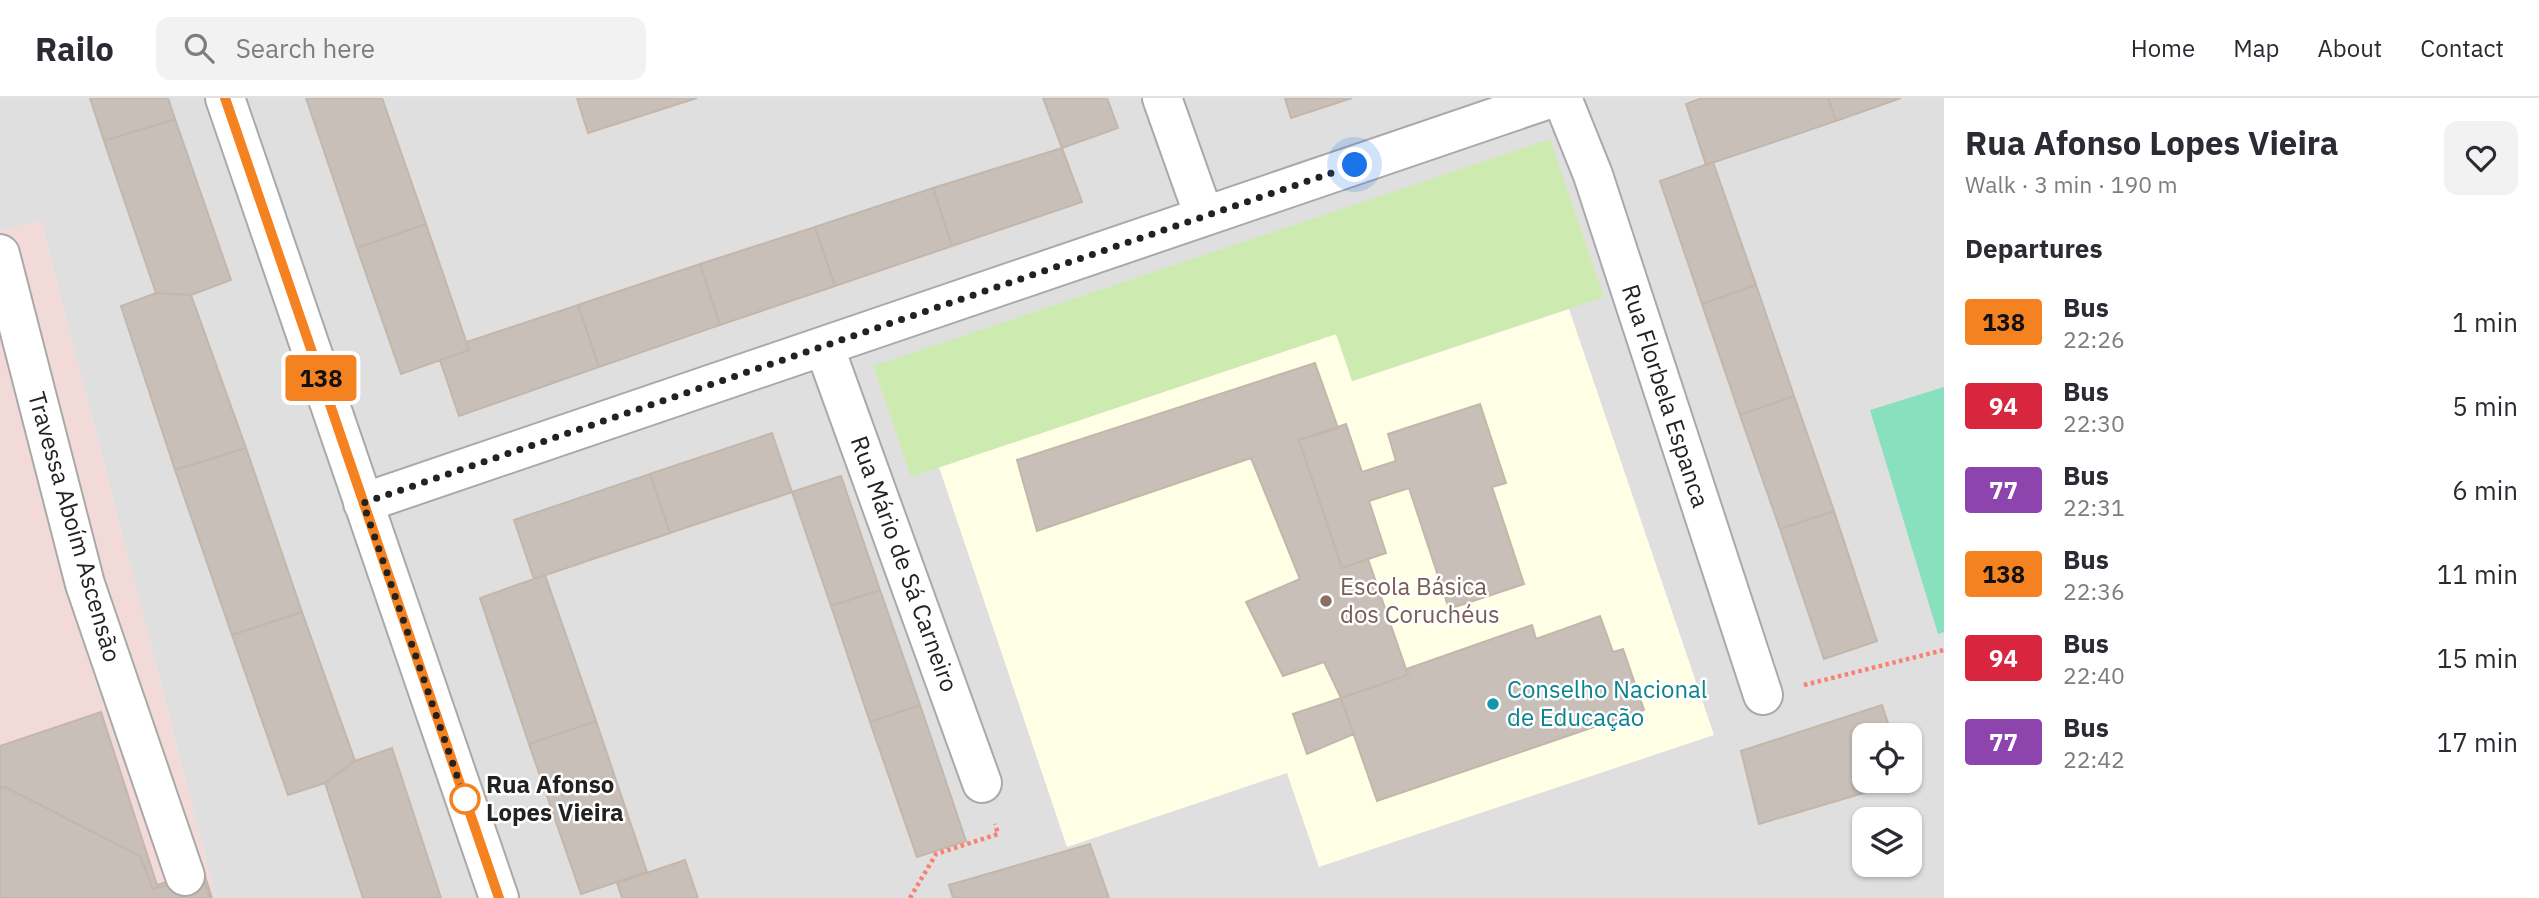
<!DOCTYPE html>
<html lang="en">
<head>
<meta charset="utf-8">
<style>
  body { margin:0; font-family:"IBM Plex Sans",sans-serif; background:#f2f2f3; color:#2b2b33; height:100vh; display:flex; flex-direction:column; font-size:26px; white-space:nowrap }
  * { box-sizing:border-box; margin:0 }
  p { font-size:23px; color:#7c7c81 }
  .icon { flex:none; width:38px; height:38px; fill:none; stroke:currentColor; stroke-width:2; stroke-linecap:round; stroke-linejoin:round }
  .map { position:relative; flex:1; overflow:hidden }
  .side { display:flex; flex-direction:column; background:#fff; width:595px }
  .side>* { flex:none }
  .badge { padding:0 14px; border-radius:5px; font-size:24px; line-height:46px }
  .fabs { position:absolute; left:1852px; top:625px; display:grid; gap:14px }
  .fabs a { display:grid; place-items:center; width:70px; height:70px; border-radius:14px; background:#fff; box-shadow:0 2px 5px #0004; font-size:35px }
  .you { position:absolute; width:35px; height:35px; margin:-18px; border:5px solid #fff; border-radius:50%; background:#1a73e8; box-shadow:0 0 0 10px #1a73e833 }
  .map>.badge { position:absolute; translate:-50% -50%; box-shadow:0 0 0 4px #fff }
  h2 { padding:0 21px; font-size:26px; line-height:63px }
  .round { display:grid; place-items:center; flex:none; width:74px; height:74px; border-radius:14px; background:#f2f2f3 }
  .summary { display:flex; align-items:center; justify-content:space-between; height:119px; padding:0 21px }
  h1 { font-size:33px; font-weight:700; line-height:52px }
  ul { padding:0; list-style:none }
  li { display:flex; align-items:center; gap:21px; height:84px; padding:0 21px }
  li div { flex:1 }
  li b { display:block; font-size:26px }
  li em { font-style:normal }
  li .badge { min-width:77px; font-weight:700; text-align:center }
  header { display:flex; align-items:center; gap:42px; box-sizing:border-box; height:98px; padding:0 35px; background:#fff; border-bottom:2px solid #e1e1e2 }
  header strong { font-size:33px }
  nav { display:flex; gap:38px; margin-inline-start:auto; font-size:24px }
  .search { width:490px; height:63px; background:#f2f2f3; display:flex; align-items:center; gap:18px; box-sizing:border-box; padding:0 24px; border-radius:14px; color:#7c7c81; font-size:26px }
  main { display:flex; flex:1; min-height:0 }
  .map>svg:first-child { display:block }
  .residential { fill:#e0dfdf; fill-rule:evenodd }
  .commercial { fill:#f2dad9 }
  .education { fill:#ffffe5 }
  .grass { fill:#cdebb0 }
  .pitch { fill:#88e0be }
  .building { fill:#c7bfb8; stroke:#c4b6ab; stroke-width:2 }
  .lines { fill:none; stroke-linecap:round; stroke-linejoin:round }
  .minor-casing { stroke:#a9a9a9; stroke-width:42 }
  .path { stroke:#fa8072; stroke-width:4.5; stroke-dasharray:3.5 3.5; stroke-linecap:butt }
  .minor { stroke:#fff; stroke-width:38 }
  .line-casing { stroke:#fff; stroke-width:16 }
  .line { stroke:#f58220; stroke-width:10 }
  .walk { stroke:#222; stroke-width:7; stroke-dasharray:0 12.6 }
  .education-dot { fill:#8d6e63; stroke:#fff; stroke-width:2.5 }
  .culture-dot { fill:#0f9aa8; stroke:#fff; stroke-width:2.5 }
  .stop-dot { fill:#fff; stroke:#f58220; stroke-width:3.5 }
  .labels { text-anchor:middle; stroke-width:5; stroke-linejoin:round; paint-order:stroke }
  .street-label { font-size:24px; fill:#222; stroke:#fff }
  .education-label { font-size:24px; fill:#785e54; stroke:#fff; text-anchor:start }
  .culture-label { font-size:24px; fill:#0d838f; stroke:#fff; text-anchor:start }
  .stop-label { font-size:24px; font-weight:bold; fill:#222; stroke:#fff; text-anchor:start }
</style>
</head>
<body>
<header>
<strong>Railo</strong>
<div class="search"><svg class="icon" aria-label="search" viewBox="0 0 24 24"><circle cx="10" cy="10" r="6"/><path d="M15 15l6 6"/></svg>Search here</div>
<nav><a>Home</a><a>Map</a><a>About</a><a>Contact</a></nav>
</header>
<main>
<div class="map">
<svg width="1944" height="800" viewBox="0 0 1944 800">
  <rect width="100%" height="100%" fill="#f2efe9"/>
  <!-- residential -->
  <path class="residential" d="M0,0H1944V800H216L41,123L0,133ZM1864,637H1909V682H1864ZM1864,721H1909V766H1864Z"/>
  <!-- commercial -->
  <path class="commercial" d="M41,123L216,800H0V133Z"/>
  <!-- education -->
  <path class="education" d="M1569,211L1714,637L1319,769L1287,675L1067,749L939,369L1336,236L1353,283Z"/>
  <!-- grass -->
  <path class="grass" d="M1550,41L1604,199L1352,283L1336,236L911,379L873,268Z"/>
  <!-- pitch -->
  <path class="pitch" d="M1944,289V534L1938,536L1870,312Z"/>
  <!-- building -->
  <path class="building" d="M90,0H168L175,21L104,43Z
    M306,0H382L426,126L357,150Z
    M577,0H697L588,35Z
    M1043,0H1107L1118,30L1062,50Z
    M1285,0H1352L1291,20Z
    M1702,0H1828L1836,23L1706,67L1686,6Z
    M1828,0H1901L1836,23Z
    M175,21L231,182L191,197L156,195L104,43Z
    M1062,50L1082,104L952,148L933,90Z
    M1713,64L1756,187L1702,206L1660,83Z
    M933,90L952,148L835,188L815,129Z
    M426,126L469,252L401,276L357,150Z
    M815,129L835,188L720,227L700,166Z
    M700,166L720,227L599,269L578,207Z
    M1756,187L1794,298L1740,317L1702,206Z
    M156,195L191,197L246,350L175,372L121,208Z
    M578,207L599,269L459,318L440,262L469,252L467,244Z
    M1315,265L1338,330L1299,342L1342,470L1368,461L1408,577L1341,600L1324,564L1283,578L1246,504L1300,481L1251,360L1037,433L1017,362Z
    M1794,298L1834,413L1780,431L1740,317Z
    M1480,306L1506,385L1492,389L1524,486L1449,511L1409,390L1369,403L1386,455L1342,470L1299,342L1346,326L1362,374L1396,363L1388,336Z
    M772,335L792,394L670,435L650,376Z
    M246,350L302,514L232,537L175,372Z
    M650,376L670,435L534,481L514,422Z
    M841,378L880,492L831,508L792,394Z
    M1834,413L1877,543L1824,561L1780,431Z
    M545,477L596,623L529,646L480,500Z
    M880,492L920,607L870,624L831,508Z
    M302,514L355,663L325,685L288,697L232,537Z
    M1600,518L1613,554L1623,551L1644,612L1377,703L1341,600L1408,577L1406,571L1532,527L1536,541Z
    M1341,600L1354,636L1307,656L1293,616Z
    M920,607L966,743L917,759L870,624Z
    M1882,607L1892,637H1864V682H1907L1759,726L1741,653Z
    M101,614L157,787L203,772L212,800H0V648Z
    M596,623L647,774L581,796L529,646Z
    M392,650L441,800H363L325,685L355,663Z
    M5,689L140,758L153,791L202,777L210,800H0V690Z
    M1090,746L1109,800H953L949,787Z
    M685,762L698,800H622L617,785Z"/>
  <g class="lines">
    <defs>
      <path id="minor" d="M225,0L499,800
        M1162,0L1204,118
        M1562,0L1593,77L1763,597
        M0,156L85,486L185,778
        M824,248L982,685
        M363,405L1552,0"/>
    </defs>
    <!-- minor casing -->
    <use href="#minor" class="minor-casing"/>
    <!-- path -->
    <path class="path" d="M1804,587L1944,552
      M910,800L936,756L998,736L995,726"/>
    <!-- minor -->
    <use href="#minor" class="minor"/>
  </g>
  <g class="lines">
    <defs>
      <path id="line" d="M225,0L499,800"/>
    </defs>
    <!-- line casing -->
    <use href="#line" class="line-casing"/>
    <!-- line -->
    <use href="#line" class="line"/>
    <!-- walk -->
    <path class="walk" d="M465,701L363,405L1355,67"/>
  </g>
  <!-- markers -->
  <circle class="education-dot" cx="1326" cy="503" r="7"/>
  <circle class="culture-dot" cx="1493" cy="606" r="7"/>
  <circle class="stop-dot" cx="465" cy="701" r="14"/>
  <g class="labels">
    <!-- street labels -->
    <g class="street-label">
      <text transform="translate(1665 298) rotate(72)" y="8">Rua Florbela Espanca</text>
      <text transform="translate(74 429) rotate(74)" y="8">Travessa Aboím Ascensão</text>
      <text transform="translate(904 466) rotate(70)" y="8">Rua Mário de Sá Carneiro</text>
    </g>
    <!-- education labels -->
    <g class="education-label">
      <text x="1340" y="497">Escola Básica<tspan x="1340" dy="28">dos Coruchéus</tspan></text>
    </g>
    <!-- culture labels -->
    <g class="culture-label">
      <text x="1507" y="600">Conselho Nacional<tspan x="1507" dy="28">de Educação</tspan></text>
    </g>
    <!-- stop labels -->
    <g class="stop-label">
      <text x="486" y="695">Rua Afonso<tspan x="486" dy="28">Lopes Vieira</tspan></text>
    </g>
  </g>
</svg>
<div class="fabs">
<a><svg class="icon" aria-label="locate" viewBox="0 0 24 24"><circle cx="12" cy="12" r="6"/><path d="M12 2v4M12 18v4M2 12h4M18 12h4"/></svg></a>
<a><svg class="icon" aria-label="layers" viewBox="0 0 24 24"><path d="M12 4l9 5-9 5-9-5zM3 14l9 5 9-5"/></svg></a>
</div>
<div class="you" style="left:1355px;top:67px"></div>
<b class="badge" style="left:321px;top:280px;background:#f58220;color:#111">138</b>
</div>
<section class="side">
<div class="summary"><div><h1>Rua Afonso Lopes Vieira</h1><p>Walk · 3 min · 190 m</p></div><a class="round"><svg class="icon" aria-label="heart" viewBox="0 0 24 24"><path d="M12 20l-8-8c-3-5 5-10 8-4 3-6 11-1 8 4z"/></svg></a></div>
<h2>Departures</h2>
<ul>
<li><span class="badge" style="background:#f58220;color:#111">138</span><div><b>Bus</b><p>22:26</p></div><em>1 min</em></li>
<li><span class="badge" style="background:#d7263d;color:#fff">94</span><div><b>Bus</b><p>22:30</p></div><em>5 min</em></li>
<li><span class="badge" style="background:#8e44ad;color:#fff">77</span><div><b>Bus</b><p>22:31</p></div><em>6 min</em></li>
<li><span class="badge" style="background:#f58220;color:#111">138</span><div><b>Bus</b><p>22:36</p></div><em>11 min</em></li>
<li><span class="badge" style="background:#d7263d;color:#fff">94</span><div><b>Bus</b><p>22:40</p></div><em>15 min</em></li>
<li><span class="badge" style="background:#8e44ad;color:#fff">77</span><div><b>Bus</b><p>22:42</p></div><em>17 min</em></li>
</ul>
</section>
</main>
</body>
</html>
